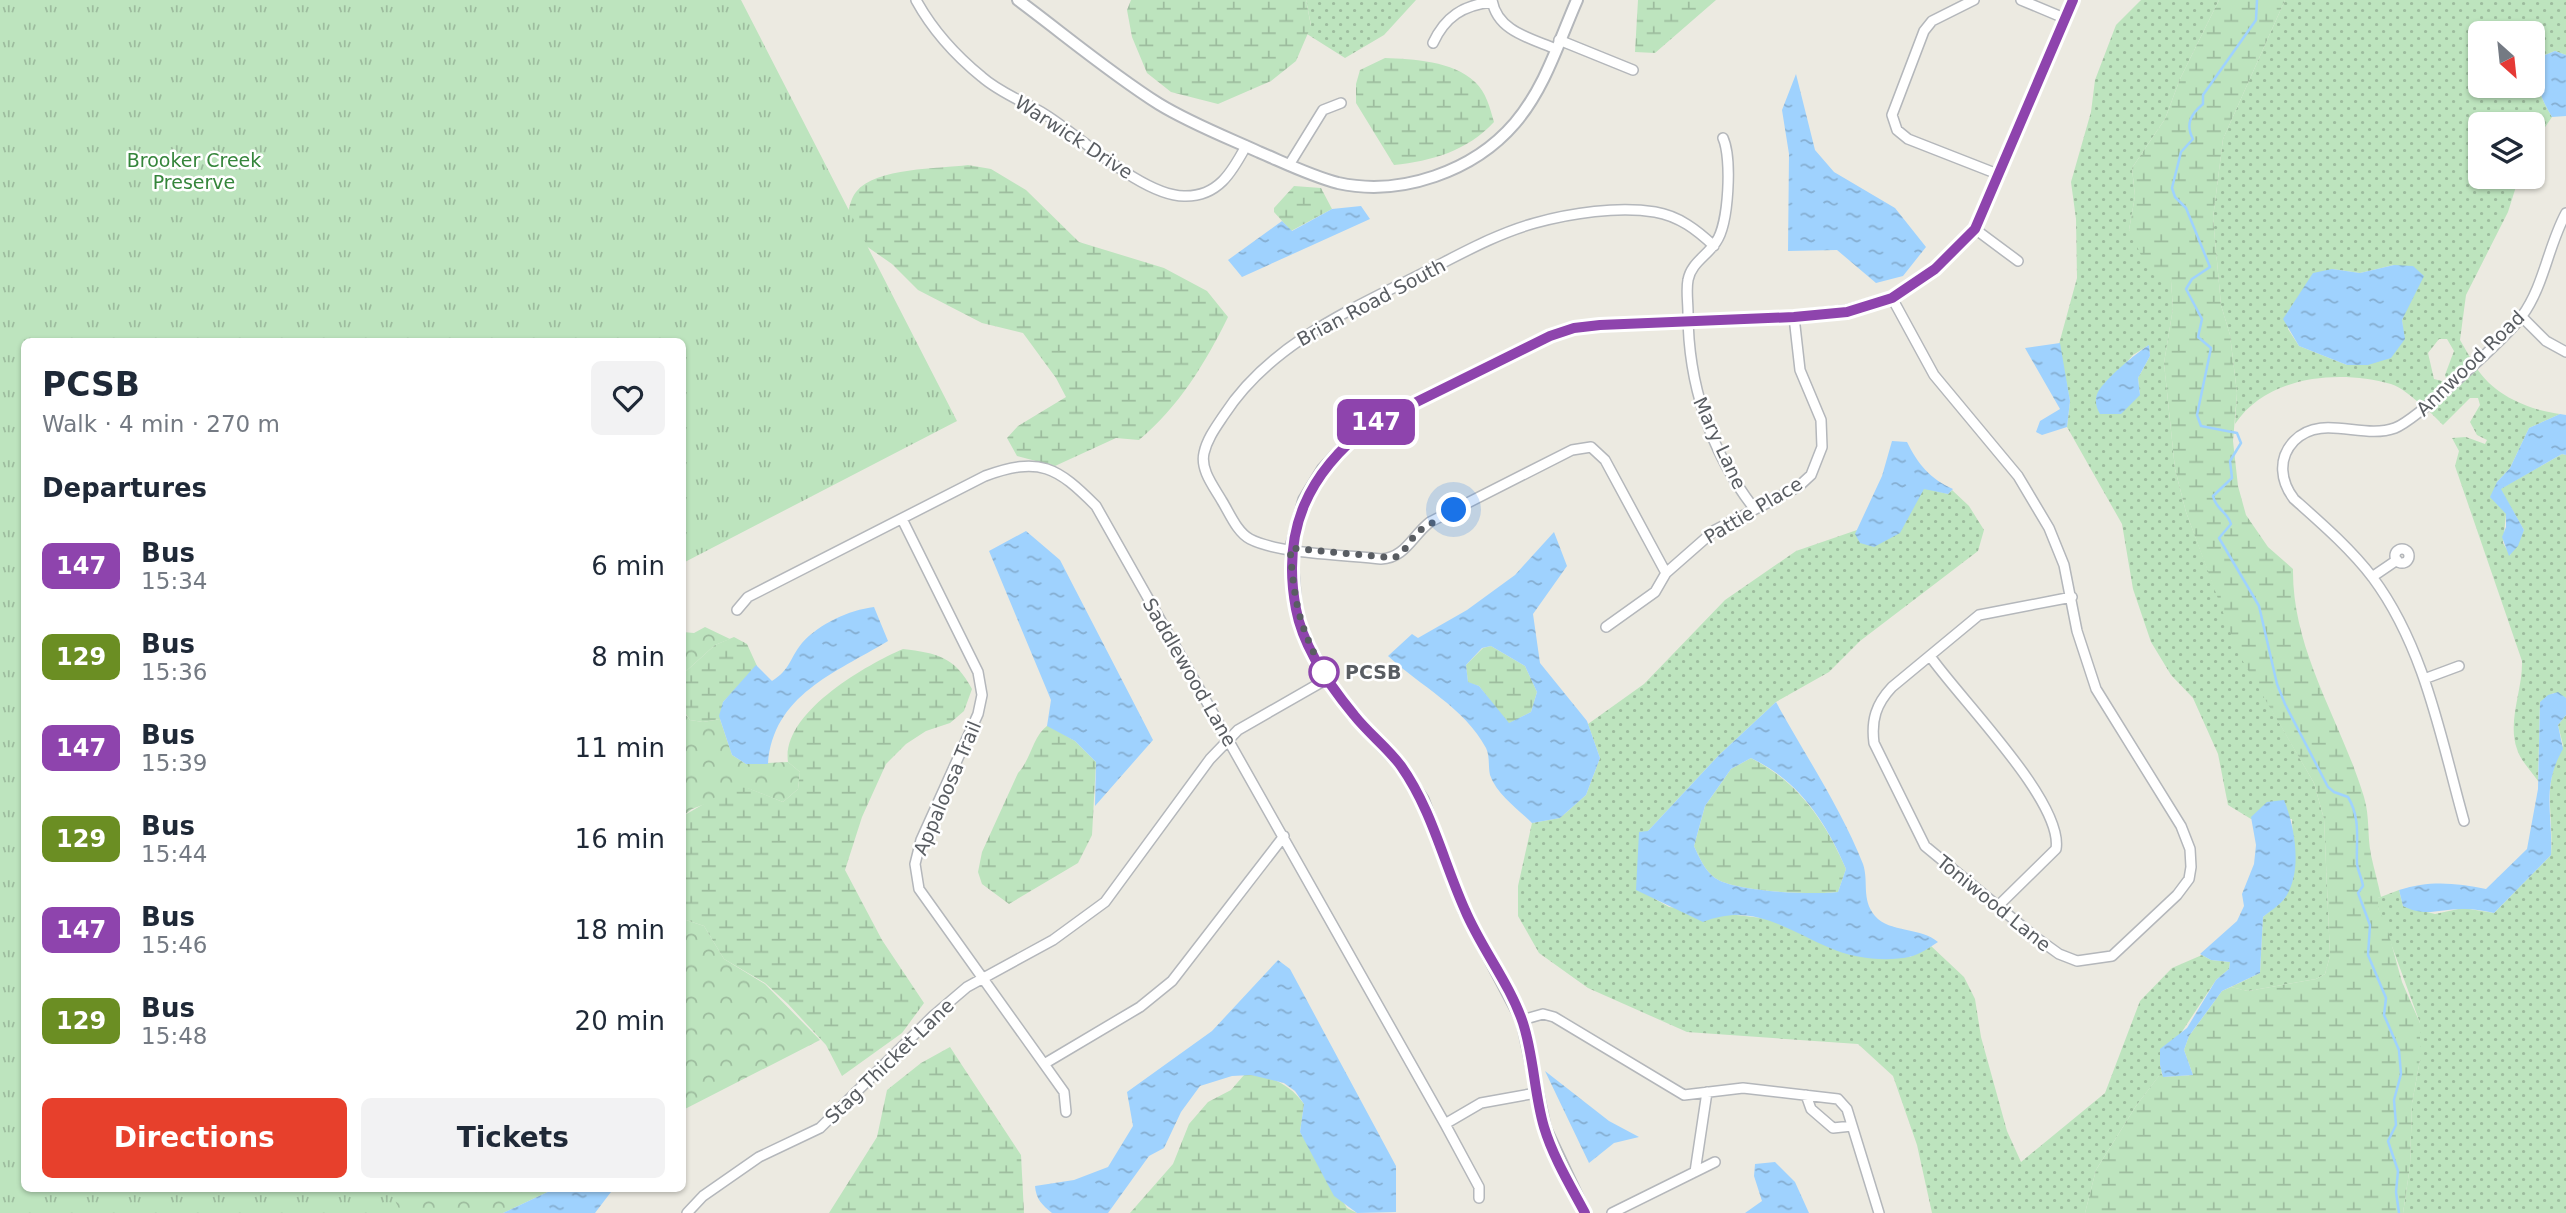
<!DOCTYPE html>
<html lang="en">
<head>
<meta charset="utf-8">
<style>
  body { margin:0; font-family:"DejaVu Sans",sans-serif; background:#f2f2f3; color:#1f2937; height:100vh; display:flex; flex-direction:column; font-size:26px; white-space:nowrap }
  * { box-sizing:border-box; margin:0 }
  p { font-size:23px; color:#747a83 }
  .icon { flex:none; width:38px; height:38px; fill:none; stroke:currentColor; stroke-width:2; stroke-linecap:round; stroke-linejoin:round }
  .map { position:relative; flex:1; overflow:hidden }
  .side { position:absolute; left:21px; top:338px; width:665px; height:854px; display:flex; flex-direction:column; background:#fff; border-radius:10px; box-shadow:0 2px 5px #0004 }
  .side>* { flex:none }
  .badge { padding:0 14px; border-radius:10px; font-size:24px; line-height:46px }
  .needle { width:46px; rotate:153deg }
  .tools { position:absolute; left:2468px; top:21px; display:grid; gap:14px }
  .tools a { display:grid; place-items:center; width:77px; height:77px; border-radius:10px; background:#fff; box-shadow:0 2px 5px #0004; font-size:35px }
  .you { position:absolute; width:35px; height:35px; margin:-18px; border:5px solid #fff; border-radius:50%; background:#1a73e8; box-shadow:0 0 0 10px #1a73e833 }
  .map>.badge { position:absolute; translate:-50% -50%; box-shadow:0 0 0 4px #fff }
  h2 { padding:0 21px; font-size:26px; line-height:63px }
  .round { display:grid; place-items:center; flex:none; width:74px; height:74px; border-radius:10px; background:#f2f2f3 }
  .headline { display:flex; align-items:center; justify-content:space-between; height:119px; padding:0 21px }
  h1 { font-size:33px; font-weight:600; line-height:52px }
  .action { display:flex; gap:14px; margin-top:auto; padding:14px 21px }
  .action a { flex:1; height:80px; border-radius:10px; background:#e7402c; color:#fff; font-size:28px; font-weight:600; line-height:80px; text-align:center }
  .action a+a { background:#f2f2f3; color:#1f2937 }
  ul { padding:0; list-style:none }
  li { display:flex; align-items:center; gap:21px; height:91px; padding:0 21px }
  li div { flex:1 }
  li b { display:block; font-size:26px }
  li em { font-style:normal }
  li .badge { min-width:77px; font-weight:700; text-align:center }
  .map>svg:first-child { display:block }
  .grass { fill:url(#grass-dots); fill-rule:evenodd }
  .forest { fill:url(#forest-crowns) }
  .wetland { fill:url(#wetland-marsh) }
  .park { fill:url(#park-tufts) }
  .water { fill:url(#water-ripples); fill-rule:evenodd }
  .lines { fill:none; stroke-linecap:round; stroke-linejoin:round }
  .stream { stroke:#9fd2fe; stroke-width:2.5 }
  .minor-casing { stroke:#b4b7bb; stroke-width:12 }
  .tertiary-casing { stroke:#b4b7bb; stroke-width:14 }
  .minor { stroke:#fff; stroke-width:9 }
  .tertiary { stroke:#fff; stroke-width:10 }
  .line-casing { stroke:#fff; stroke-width:16 }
  .line { stroke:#8e44ad; stroke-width:10 }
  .walk { stroke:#595d62; stroke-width:7; stroke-dasharray:0 12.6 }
  .stop-dot { fill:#fff; stroke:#8e44ad; stroke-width:3.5 }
  .labels { text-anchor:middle; stroke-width:5; stroke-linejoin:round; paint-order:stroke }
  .street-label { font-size:19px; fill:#595d62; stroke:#fff }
  .park-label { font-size:19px; fill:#35853b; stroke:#fff }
  .stop-label { font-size:19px; font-weight:bold; fill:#595d62; stroke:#fff; text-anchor:start }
</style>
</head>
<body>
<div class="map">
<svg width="2566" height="1213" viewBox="0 0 2566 1213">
  <defs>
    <pattern id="grass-dots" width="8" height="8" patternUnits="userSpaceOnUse" patternTransform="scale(1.75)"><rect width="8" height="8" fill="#bde4be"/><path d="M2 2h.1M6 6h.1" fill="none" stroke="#9dbc9e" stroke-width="1.8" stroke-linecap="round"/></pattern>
    <pattern id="forest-crowns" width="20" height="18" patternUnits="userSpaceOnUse" patternTransform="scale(1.75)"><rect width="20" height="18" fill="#bde4be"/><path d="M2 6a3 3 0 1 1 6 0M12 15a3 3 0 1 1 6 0" fill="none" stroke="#9dbc9e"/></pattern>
    <pattern id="wetland-marsh" width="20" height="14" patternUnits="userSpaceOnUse" patternTransform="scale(1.75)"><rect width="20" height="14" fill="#bde4be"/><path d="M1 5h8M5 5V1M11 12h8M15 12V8" fill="none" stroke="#9dbc9e"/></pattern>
    <pattern id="park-tufts" width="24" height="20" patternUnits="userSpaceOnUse" patternTransform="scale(1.75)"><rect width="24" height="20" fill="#bde4be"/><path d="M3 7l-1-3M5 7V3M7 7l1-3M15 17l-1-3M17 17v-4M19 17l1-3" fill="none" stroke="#9dbc9e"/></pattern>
    <pattern id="water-ripples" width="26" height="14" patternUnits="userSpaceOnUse" patternTransform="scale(1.75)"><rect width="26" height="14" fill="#9fd2fe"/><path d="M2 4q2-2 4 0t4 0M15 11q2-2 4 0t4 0" fill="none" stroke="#85aed1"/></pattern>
  </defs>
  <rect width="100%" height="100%" fill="#eceae1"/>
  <!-- grass -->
  <path class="grass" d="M1306,0H1416L1384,35L1345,58L1307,34L1311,25Z
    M2141,0H2219L2180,79L2165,119L2132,168L2135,196L2129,230L2171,281L2173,308L2164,363L2175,469L2186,512L2239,653L2314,783L2324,819L2330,956L2325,974L2316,979L2248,991L2231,987L2260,973L2263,917L2284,899L2294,875L2292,819H2251L2228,805L2218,754L2193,698L2171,675L2151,642L2133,589L2122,524L2067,427L2070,401L2059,344L2077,278L2076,219L2071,182L2091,112L2095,80L2116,25ZM2149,345L2150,356L2138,378L2140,395L2118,372L2133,355Z
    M2285,0H2566V55L2555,51L2540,57C2534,82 2539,95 2552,117L2532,146V124H2480V177H2519L2508,212L2466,295L2460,340L2471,359L2447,381L2445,375L2454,351L2447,339H2439L2428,353L2434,379L2446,382L2422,405C2413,398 2401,387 2391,384C2338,369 2267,376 2235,424L2237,393L2230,335L2221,305L2213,218L2223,139ZM2480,33H2532V86H2480ZM2394,265L2410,300L2402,320L2404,339L2347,365L2299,346L2288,329C2293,294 2304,289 2332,269L2360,273Z
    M2476,367C2493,395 2529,410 2560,414L2529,428L2510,468L2497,482L2506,514L2503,543L2510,555L2524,530L2500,489L2562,454L2566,455V698L2553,693L2540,702L2538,781C2532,772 2520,760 2517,749C2507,722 2523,689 2522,661L2455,466L2459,451L2452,438L2466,437L2485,444L2487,440L2477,435L2470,422L2480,405L2478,398H2470L2443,425L2429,411Z
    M1924,488L1948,494L1952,490L1969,506L1984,530L1978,551L1860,641L1829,672L1776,702L1719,755L1648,831L1655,899L1669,907L1770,919L1800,932L1910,957L1931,946L1964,977L1975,999L1981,1037L2007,1131L2021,1162L2105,1093L2140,1001L2172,968L2202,955L2211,960L2230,962L2229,969L2216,980L2160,1065L2162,1072L2136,1106L2096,1170L2085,1213H1932L1917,1145L1893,1076L1858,1044L1687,1032L1588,988L1539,953L1518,916V886L1532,823L1560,818L1586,795L1600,758L1588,724L1644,684L1725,600L1796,551L1857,530L1856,534Z
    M2566,715V1213H2403L2410,1166L2412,1103L2420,1060V1023L2378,908V898L2399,890L2403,906L2435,914L2463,908L2494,913L2551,855C2554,809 2541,790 2563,745L2558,725Z"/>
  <!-- forest -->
  <path class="forest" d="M705,627L730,639L715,645L684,673L683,679V632L694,633Z
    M682,710L690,720L703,722L720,719L732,755L746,764L788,762L800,772L798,789L783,802L747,788L692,809L683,816Z
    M683,919L704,926L724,959L765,984L820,1040L683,1110Z
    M335,1188H556L503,1213H127Z"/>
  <!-- wetland -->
  <path class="wetland" d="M1131,0H1306L1311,26L1296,61L1271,81L1218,104L1171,92L1147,73L1132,37L1127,10Z
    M1638,0H1716L1655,53L1635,52Z
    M2219,0H2285L2223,139L2213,218L2221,305L2230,335L2237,393L2233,441L2238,486L2246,515L2268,547L2293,569C2292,651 2341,721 2364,797C2370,817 2367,836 2371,855C2374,869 2378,883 2381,897L2378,898V908L2386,924L2402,982L2420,1023V1060L2412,1103L2410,1166L2403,1213H2085L2096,1170L2136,1106L2161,1073L2164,1077L2193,1075L2184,1050L2189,1036L2222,991L2231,987L2248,991L2316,979L2325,974L2330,956L2324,819L2314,783L2238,653L2186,512L2175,469L2164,363L2173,308L2171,281L2150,274L2129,230L2135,196L2132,168L2165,119L2180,79Z
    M1385,58C1413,59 1453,61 1475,82C1486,92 1490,108 1494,122C1467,151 1432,161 1394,165L1356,103V84L1360,70Z
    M968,165L991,169L1026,190L1079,242L1164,268L1207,291L1228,317C1206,362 1178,408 1139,440L1116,438L1055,466L1017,456L1007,438L1018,426L1066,397L1056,378L1023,333L982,323L918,290L892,264L859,241L845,223C848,214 850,199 856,192C876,167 939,169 968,165Z
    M1294,186L1321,188L1332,209L1291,231L1274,212V208Z
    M734,637L747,644L757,666L723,702L720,719L703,722L690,720L683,710L684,673L715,645Z
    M1491,646L1525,666L1537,692L1531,712L1508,724L1479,686L1468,683L1466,665L1483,648Z
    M903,649C937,653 955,657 972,689L964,711L950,723L926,731L906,744L886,764L862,817L845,870L882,940L924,1003L902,1033L842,1076L826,1045L788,1004L765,983L724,959L704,926L683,919V816L733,787L748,788L783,802L798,789L800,772L788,762C781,713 866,665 903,649Z
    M1048,725L1075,741L1096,762L1092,835L1078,863L1009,904L982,884L978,872L982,852L1018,773C1032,758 1032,737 1048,725Z
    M1751,758C1799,783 1825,821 1846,869L1838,892C1813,895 1735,892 1715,878C1705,871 1699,857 1694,846L1705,806L1731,769Z
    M950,1047L1021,1155L1024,1213H829L877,1137L887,1090L921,1063Z
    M1244,1075C1268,1074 1290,1084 1304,1104L1300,1132L1347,1208L1357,1213H1130L1173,1164L1189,1124L1208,1102L1231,1090Z"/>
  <!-- park -->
  <path class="park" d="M0,0H741L957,421L683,563L682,341H24V1188H389L401,1213H0Z"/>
  <!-- water -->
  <path class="water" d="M2555,51L2566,55V116L2552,117C2539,95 2534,82 2540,57Z
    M1796,74L1815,150L1834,172L1895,208L1926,247L1903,276L1876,283L1837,250L1788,251L1789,154L1782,110Z
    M1361,206L1370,219L1242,277L1228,260L1282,221L1292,231L1332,209Z
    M2394,265L2413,266L2424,276L2402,320L2405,339L2391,358L2368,365H2347L2299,346L2283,319L2313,273L2332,269L2360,273Z
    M2060,343L2070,401L2067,427L2042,435L2036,432L2040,421L2060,409L2025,348Z
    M2149,345L2150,356L2138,378L2140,395L2121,414H2100C2096,407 2094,400 2098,392C2106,378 2135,354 2149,345Z
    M2560,414L2566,415V455L2562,454L2501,489L2524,530L2518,546L2509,556L2502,537L2506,527V514L2490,497L2497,482L2510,468L2529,428Z
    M1892,441L1907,442C1918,464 1930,479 1953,489L1948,494L1924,489L1900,533L1874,547L1860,543L1855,534L1882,476Z
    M1026,531L1060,560L1153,740L1095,806L1096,762L1075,741L1047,726L1051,700L989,551Z
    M1554,532L1567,566L1533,614L1540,663L1587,721L1600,758L1586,795L1560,818L1532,823C1518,809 1497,795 1490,775C1488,766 1490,756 1486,748C1465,708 1419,685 1388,656L1412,634L1418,638L1467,610L1515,575ZM1491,646L1525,666L1537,692L1531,712L1509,723L1479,686L1468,682L1466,665L1482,648Z
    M874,607L888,641C835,673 773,695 768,764H746L732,755L719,716L723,702L756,665L772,681C791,669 789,659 802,643C819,624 849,610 874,607Z
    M2558,692L2566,698V715L2558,725L2563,749C2541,787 2553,814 2551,855L2494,913C2485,911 2474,909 2465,909C2441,908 2426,918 2403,906L2399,890C2430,880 2456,883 2486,889L2527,849L2538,789L2540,702L2548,695Z
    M1776,702C1805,755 1841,808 1863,864C1869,882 1861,899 1875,916C1890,933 1921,927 1938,942C1930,947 1919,955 1909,957C1885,962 1852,958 1830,948C1786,929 1752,902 1703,922L1636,890L1639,832L1648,831L1719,755ZM1751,758C1799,781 1826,822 1846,869L1838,892C1813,895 1735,892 1715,878C1705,871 1699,857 1694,846L1705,806L1731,769Z
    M2284,800C2295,827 2303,872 2285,898C2280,905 2270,911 2263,917L2260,973L2222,991L2189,1036L2184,1050L2193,1075L2163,1077L2160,1065V1049L2187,1028L2216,980L2229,969L2230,962L2211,960L2200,954L2237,921L2244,906L2242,894L2254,864L2256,845L2251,817L2267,802Z
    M1278,960L1290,969L1396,1166V1212L1357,1213L1334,1196L1300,1132L1304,1104L1295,1091L1284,1083L1251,1075L1232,1076L1200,1086L1181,1112L1164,1148L1149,1156L1108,1213H1052C1042,1205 1036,1199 1035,1186L1074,1180L1108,1167L1133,1126L1127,1092L1212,1031Z
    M1545,1071L1609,1121L1639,1137L1614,1143L1589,1163Z
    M1775,1162L1795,1182L1809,1213H1745L1762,1201L1754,1176L1755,1164Z
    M556,1188H614L595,1213H503Z"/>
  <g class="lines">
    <!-- stream -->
    <path class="stream" d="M2257,0L2256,20L2203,95V104C2191,114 2185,124 2193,139L2181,152L2172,188L2175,197L2186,208L2210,267L2192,279L2186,289L2202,319L2198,337L2211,348L2197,415L2201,426L2237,433L2241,443L2230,461L2232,478L2213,496C2216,510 2227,511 2231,524L2219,538L2259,606L2277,684L2285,704L2328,787L2334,792L2348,797C2361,819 2356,839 2357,864C2358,871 2362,879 2363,886L2358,893L2370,925L2368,955L2386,998L2384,1015L2399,1050L2401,1074L2394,1100L2396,1125L2388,1141L2398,1171L2396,1192L2399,1213"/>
    <defs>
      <path id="minor" d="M916,0C933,31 955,55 982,77C1000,93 1025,102 1046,115C1081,137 1143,196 1184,196C1218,197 1232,172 1246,146
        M1492,0C1497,31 1530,38 1556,49
        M1974,0L1932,21L1924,31L1892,115L1897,130L1908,139L2000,175
        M2021,0L2064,18
        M1559,40L1633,70
        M1433,43C1445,17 1463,5 1492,2
        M1723,138C1732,158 1729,224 1716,242C1707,256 1691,263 1688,280C1686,290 1688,302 1688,313C1688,383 1710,451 1753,507
        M1289,165L1323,110L1341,103
        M1975,229L2018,261
        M1892,298L1934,375L2018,476L2049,528L2064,565L2077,631L2096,689L2181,826L2190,849L2191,867L2189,879L2177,895L2112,956L2077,961L2059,954L2034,936L1925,846L1874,743C1871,720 1876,704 1892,687L1979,615L2072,597
        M2522,317L2546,341L2566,352
        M902,519L978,672L982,695L978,714L921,840L915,864L919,889L1064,1092L1066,1112
        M2395 556a7 7 0 1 1 14 0a7 7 0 1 1-14 0Z
        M1666,573L1605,460L1591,447L1572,450L1430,522C1412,536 1405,558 1381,559C1347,555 1279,554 1250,539C1237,532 1230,514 1222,501C1214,487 1200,470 1204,453C1207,439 1216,427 1224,415C1270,344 1350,310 1423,273C1459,255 1495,234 1535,223C1571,213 1618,206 1655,212C1679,216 1697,230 1714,246
        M2372,577L2397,560
        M737,610L748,597L985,476C1040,456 1057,467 1096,506L1445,1124L1479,1187V1198
        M1606,627L1655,592L1666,573L1715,530L1798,487L1811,475L1822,447L1821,420L1800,370L1794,317
        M1930,656C1958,697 2064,802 2056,849L1999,905
        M2424,679L2459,666
        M2464,821C2441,739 2425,648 2373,578C2351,549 2321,523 2294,499C2281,482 2277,459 2294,441C2321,413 2362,440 2395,428C2416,420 2508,336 2522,316C2544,286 2548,246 2566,213
        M1522,1020L1543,1014L1554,1017L1684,1095L1743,1088L1838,1099L1847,1109L1879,1213
        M1044,1064L1140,1007L1172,981L1284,836
        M1806,1095L1811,1109L1833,1128L1852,1126
        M1445,1124L1481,1103L1536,1093
        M1695,1172L1707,1092
        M687,1213L703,1196L759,1157L820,1128L933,1016L967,987L1053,940L1105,902L1210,759L1238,730L1327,679
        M1612,1213L1715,1162"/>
      <path id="tertiary" d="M1018,0C1065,35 1110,73 1159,104C1190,123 1226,137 1259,152C1285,163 1311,176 1338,183C1401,197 1474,171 1515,123C1545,88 1559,41 1577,0
        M1585,1213L1545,1128L1522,1020L1465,912L1423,800L1399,764L1354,716L1327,679L1304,637L1296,611L1291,548L1304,500L1323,469L1349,441L1369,425L1550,336L1574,328L1600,325L1794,317L1847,311L1892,298L1935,269L1975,229L2073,0"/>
    </defs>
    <!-- minor casing -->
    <use href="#minor" class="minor-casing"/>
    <!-- tertiary casing -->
    <use href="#tertiary" class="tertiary-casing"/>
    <!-- minor -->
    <use href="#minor" class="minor"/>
    <!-- tertiary -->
    <use href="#tertiary" class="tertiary"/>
  </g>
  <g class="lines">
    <defs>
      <path id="line" d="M1585,1213C1570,1185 1553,1157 1544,1127C1534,1093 1534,1057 1523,1023C1510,984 1481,948 1465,910C1443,861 1432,810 1401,766C1387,747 1368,733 1354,715C1330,686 1303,647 1296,609C1281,530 1308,473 1370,425L1550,336L1574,328L1600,325L1794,317L1847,312L1892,298L1935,269L1975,229L2073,0"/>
    </defs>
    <!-- line casing -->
    <use href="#line" class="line-casing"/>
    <!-- line -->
    <use href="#line" class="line"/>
    <!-- walk -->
    <path class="walk" d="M1324,672L1327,679C1299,626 1295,608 1290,548L1394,558L1402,553L1417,532L1454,510"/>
  </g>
  <!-- markers -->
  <circle class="stop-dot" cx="1324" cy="672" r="14"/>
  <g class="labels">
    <!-- street labels -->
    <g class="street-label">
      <text transform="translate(1074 137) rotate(33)" y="7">Warwick Drive</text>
      <text transform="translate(1371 302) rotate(-28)" y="7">Brian Road South</text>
      <text transform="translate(2470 363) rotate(-44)" y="7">Annwood Road</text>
      <text transform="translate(1720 443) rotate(65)" y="7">Mary Lane</text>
      <text transform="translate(1753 510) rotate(-31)" y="7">Pattie Place</text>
      <text transform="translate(1190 672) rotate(60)" y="7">Saddlewood Lane</text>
      <text transform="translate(947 788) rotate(-67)" y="7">Appaloosa Trail</text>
      <text transform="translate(1994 903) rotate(39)" y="7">Toniwood Lane</text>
      <text transform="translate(889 1061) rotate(-44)" y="7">Stag Thicket Lane</text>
    </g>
    <!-- park labels -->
    <g class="park-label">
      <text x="194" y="167">Brooker Creek<tspan x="194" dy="22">Preserve</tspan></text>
    </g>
    <!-- stop labels -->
    <g class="stop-label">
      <text x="1345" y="679">PCSB</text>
    </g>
  </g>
</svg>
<div class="tools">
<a><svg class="needle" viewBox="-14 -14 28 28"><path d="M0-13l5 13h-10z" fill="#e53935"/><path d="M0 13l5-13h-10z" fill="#747a83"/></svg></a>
<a><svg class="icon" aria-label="layers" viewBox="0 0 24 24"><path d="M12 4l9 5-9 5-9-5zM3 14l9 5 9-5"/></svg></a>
</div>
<div class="you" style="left:1454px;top:510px"></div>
<b class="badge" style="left:1376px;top:422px;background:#8e44ad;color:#fff">147</b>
<section class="side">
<div class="headline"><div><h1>PCSB</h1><p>Walk · 4 min · 270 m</p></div><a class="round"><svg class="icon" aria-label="heart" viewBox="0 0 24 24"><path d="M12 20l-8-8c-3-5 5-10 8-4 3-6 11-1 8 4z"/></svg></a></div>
<h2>Departures</h2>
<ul>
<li><span class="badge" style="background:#8e44ad;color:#fff">147</span><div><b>Bus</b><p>15:34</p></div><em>6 min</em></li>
<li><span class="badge" style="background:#6b8e23;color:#fff">129</span><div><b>Bus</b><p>15:36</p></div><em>8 min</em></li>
<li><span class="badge" style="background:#8e44ad;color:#fff">147</span><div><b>Bus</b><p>15:39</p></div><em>11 min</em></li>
<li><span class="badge" style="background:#6b8e23;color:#fff">129</span><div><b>Bus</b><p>15:44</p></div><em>16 min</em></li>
<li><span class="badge" style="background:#8e44ad;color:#fff">147</span><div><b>Bus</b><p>15:46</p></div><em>18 min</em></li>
<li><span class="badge" style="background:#6b8e23;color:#fff">129</span><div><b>Bus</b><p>15:48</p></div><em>20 min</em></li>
</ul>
<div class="action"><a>Directions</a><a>Tickets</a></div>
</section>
</div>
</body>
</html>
